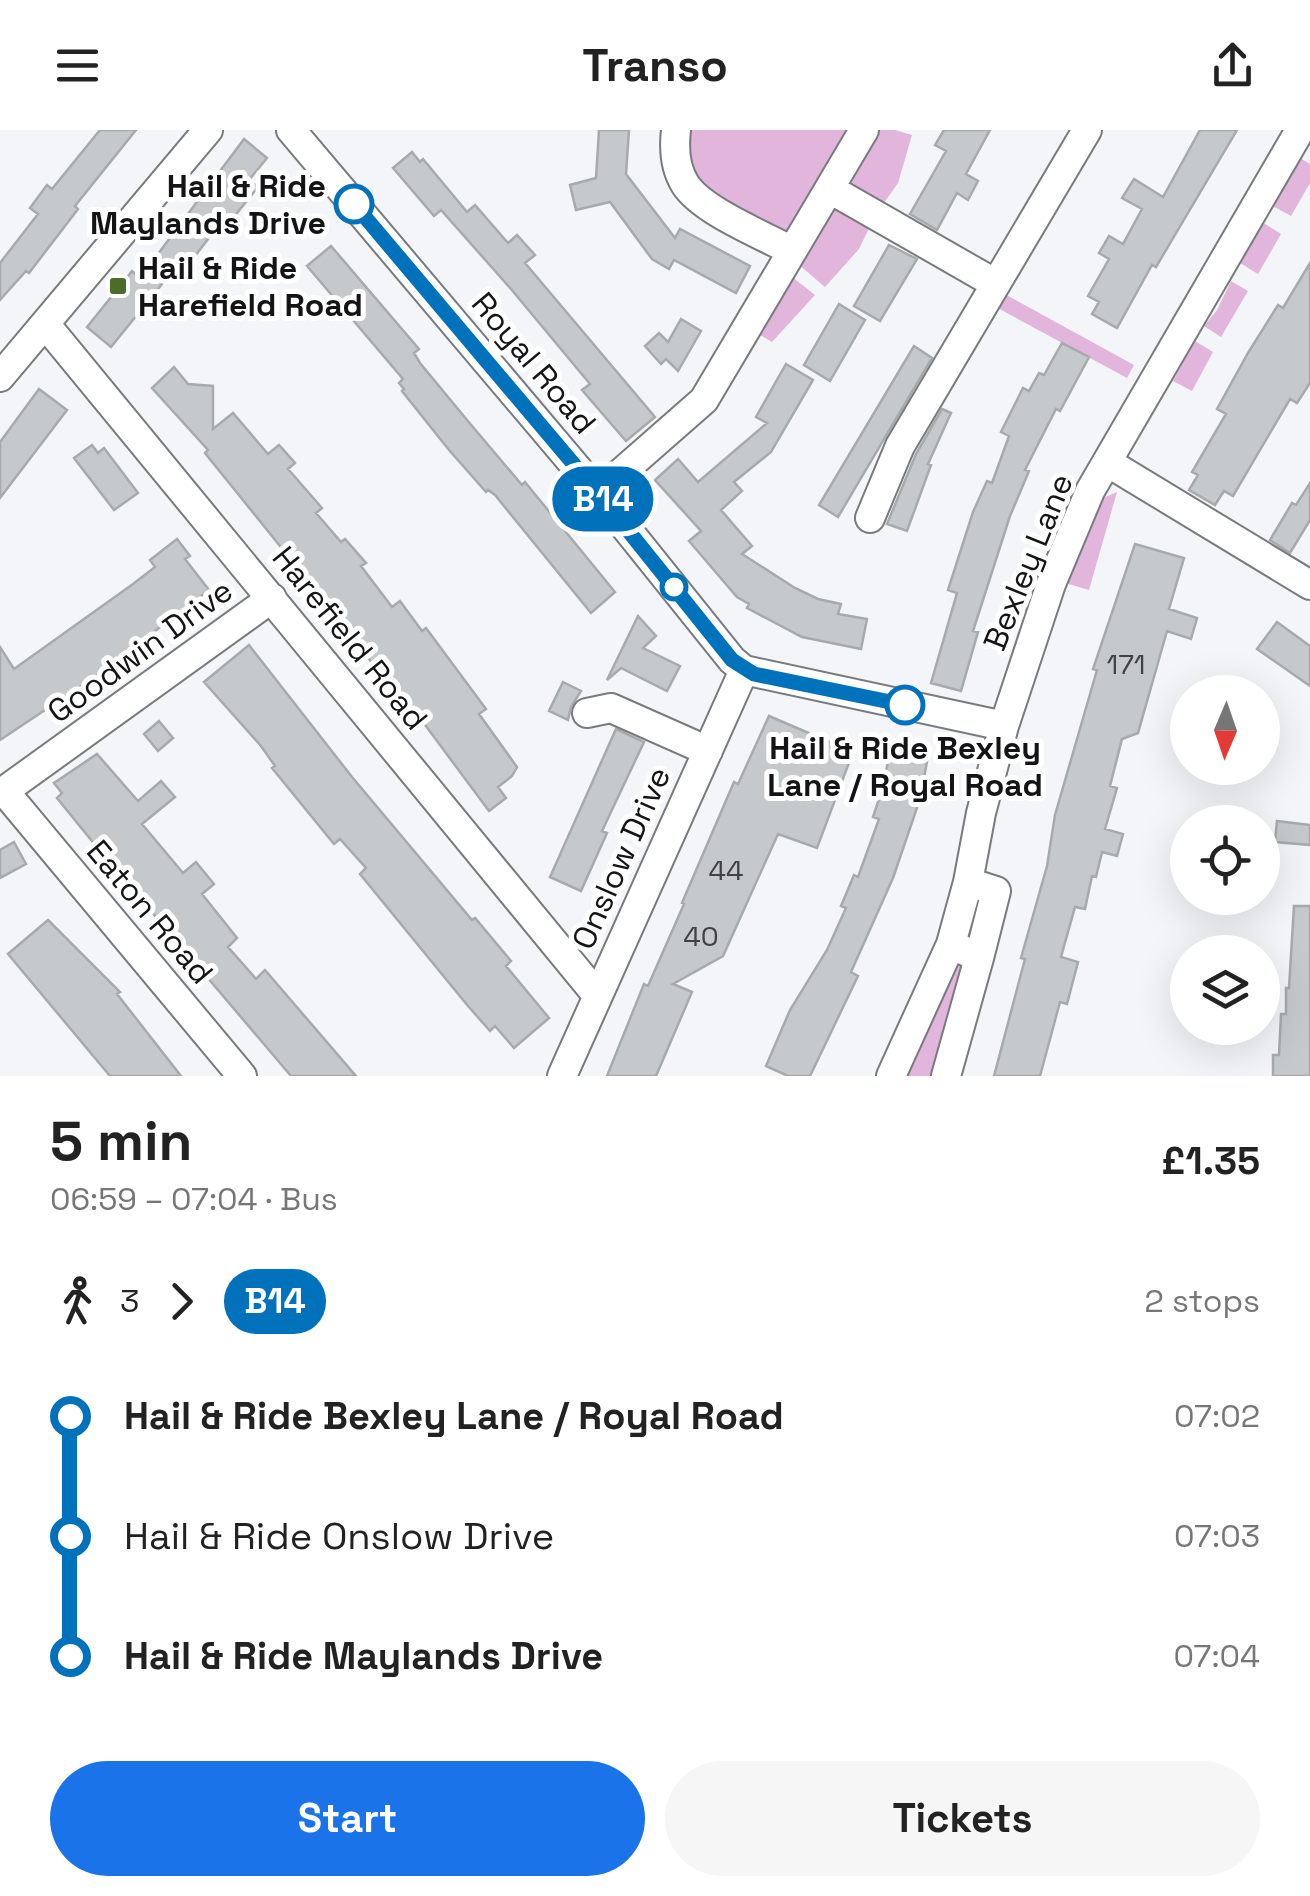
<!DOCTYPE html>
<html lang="en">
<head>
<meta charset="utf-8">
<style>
  body { margin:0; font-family:"Space Grotesk",sans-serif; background:#f6f6f6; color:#222; height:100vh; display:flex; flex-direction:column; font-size:38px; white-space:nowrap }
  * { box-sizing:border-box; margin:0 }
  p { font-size:32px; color:#767676 }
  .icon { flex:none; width:55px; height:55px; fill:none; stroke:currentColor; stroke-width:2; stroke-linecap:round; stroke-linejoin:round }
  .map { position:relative; height:946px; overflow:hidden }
  .sheet { display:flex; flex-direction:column; background:#fff; flex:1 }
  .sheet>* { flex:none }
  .badge { padding:0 20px; border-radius:32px; font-size:35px; line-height:65px }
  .needle { width:65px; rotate:182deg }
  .fabs { position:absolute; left:1170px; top:545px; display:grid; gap:20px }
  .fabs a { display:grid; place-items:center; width:110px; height:110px; border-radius:50%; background:#fff; box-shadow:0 10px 40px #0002; font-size:50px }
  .map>.badge { position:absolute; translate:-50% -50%; box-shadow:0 0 0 5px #fff }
  .legs { display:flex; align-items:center; gap:15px; height:110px; padding:0 50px; font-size:32px }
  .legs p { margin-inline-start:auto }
  .head { display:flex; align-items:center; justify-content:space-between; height:170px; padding:0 50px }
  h1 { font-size:55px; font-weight:600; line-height:75px }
  .primary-button { display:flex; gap:20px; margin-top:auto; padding:20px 50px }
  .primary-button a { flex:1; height:115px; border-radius:60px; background:#1a73e8; color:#fff; font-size:40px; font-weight:600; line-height:115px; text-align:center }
  .primary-button a+a { background:#f6f6f6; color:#222 }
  ul { padding:0 50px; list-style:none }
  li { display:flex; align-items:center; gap:35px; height:120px; font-size:38px }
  li i { display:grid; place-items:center; width:15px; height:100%; margin:0 12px; background:currentColor }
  li i::after { content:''; width:25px; height:25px; margin:-12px; border:8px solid; border-radius:50%; background:#fff }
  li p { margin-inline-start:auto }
  li:first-child i { background:linear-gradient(#0000 50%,currentColor 0) }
  li:last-child i { background:linear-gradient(currentColor 50%,#0000 0) }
  header { display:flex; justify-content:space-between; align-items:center; height:130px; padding:0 50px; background:#fff; font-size:45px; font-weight:600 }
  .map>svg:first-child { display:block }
  .green { fill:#e1b5dc }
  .building { fill:#c6c9cc; stroke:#a6aaad; stroke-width:2.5 }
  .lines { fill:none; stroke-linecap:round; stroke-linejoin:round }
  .minor-casing { stroke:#797a7e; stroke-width:32 }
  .minor { stroke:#fff; stroke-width:28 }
  .line-1-casing { stroke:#fff; stroke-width:22 }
  .line-1 { stroke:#0072bc; stroke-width:15 }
  .stop-1-dot { fill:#fff; stroke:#0072bc; stroke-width:5 }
  .poi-dot { fill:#4a6e27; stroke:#fff; stroke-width:4 }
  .labels { text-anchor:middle; stroke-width:10; stroke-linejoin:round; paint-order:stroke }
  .number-label { font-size:28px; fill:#404144 }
  .stop-label { font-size:32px; font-weight:bold; fill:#141416; stroke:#fff; text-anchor:end }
  .poi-label { font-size:32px; font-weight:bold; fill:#141416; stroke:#fff; text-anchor:start }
  .street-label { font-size:32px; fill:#141416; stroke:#fff }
</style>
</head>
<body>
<header><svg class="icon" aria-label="menu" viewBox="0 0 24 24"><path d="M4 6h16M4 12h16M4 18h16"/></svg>Transo<svg class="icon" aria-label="share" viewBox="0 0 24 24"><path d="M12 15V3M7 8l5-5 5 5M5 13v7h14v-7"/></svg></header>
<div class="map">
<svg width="1310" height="946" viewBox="0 0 1310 946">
  <rect width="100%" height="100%" fill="#f4f5f9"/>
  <!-- green -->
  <path class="green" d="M687,0H854L786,106L699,57L689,38Z
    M874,0H895L912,5L898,53L881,77L854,60L849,52Z
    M1300,28L1310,34V53L1291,86L1271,75Z
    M835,77L871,94L859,119L825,157L798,134L830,79Z
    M1262,92L1281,104L1258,144L1240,133Z
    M791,146L815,165L772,212L755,202Z
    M1231,151L1248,161L1221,207L1204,196L1217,180Z
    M1001,162L1134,235L1127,248L994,176Z
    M1195,211L1213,222L1192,261L1173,251Z
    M1117,362L1089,460L1062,452L1101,369Z
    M953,825L963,830L930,946H902Z"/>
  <!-- building -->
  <path class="building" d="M100,0H136L75,76L78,79L29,143L26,141L0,170V133L38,84L30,78L47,55L52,59Z
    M599,0H629L626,44L675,108L680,99L750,136L736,163L674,130L669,139L652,129L610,72L576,80L570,55L596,48Z
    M944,0H990L966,44L978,51L968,70L957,63L937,100L910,84L946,21L935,15Z
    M1200,0H1237L1156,137L1152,135L1117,198L1092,184L1099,172L1088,166L1109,129L1099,123L1109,106L1123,114L1142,79L1122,68L1134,49L1163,67Z
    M244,9L267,28L249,50L258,57L220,104L215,100L182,143L175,138L111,217L87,197L132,141L140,148Z
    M412,22L420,32L423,29L467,82L475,75L508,113L517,105L535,125L525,133L655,287L626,311L582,260L590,254L511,159L441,80L434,86L393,38Z
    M889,115L917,129L880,191L854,176Z
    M331,116L419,219L414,223L420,233L467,290L522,355L525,352L615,462L591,483L495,365L488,360L486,362L449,320L402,261L404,259L399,253L403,249L307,136Z
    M1310,133V253L1297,273L1290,269L1233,366L1224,361L1215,375L1189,360L1198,345L1192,342L1226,284L1217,279L1248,223L1278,175L1283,178Z
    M839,174L865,190L830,251L804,235Z
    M681,189L701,201L678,241L666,229L661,234L645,216L659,203L668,212Z
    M1062,213L1089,227L1060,281L1056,279L1025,340L1029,341L1010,386L973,501L978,502L961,561L931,553L957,463L948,460L973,382L987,351L992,353L1009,306L1001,302L1023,258L1029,261L1039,243L1044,245Z
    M914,216L932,228L838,387L819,375Z
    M786,234L813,250L771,322L734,352L742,361L721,380L752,416L742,424L795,458L818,469L841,474L838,484L867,489L861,519L802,507L747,478L749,474L737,467L689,411L701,401L655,350L678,329L698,352L767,293L756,287Z
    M174,237L188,254L213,256V299L233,283L268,324L279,315L295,333L288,339L322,378L316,383L341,412L345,409L366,433L361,436L392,477L400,471L422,501L426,498L486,579L479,584L517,637L512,646L498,657L506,668L489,681L391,549L387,552L327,475L323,478L287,435L290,432L288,426L205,323L208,320L152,258Z
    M39,259L67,280L0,368V312Z
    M942,279L951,283L928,334L931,335L907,401L887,394L916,324Z
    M92,315L98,323L104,318L138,363L114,380L74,328Z
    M1310,353V390L1290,423L1270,410L1292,373L1296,375Z
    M177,409L190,426L185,429L209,460L96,546L0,610V517L14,539L133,454L155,437L150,430Z
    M1135,414L1184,428L1169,479L1197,488L1191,509L1167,501L1138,603L1122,609L1110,656L1117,658L1105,699L1123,704L1117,726L1102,722L1096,747L1092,746L1085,779L1075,777L1061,827L1078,832L1067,874L1060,872L1040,946H994L1025,829L1021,828L1047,736L1055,685L1097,540L1093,539Z
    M638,486L656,506L643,518L680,536L667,561L621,538L607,550Z
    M1277,492L1310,516V556L1257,519Z
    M249,515L352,647L472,790L475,788L511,831L506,836L549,888L514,918L495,896L490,901L468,876L360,744L366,738L340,709L334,714L272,638L275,636L261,616L204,552Z
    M563,552L581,561L571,577L568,590L549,581Z
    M769,586L853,622L817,718L778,704L723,826L673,854L692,862L656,946H607L644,854L648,856L684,774L682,773L734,652L738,654Z
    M159,591L173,608L158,621L144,604Z
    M616,599L644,612L602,701L607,703L581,761L550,747Z
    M899,615L929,621L920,669L893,748L851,842L858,846L810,946H788L766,936L790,880L827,820L846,778L841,776L854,745L858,747L879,689L873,687L884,654L889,625L897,627Z
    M97,624L138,671L161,651L175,667L142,694L183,743L196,732L214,754L202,764L237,808L228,817L256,849L265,840L356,946H291L100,721L57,668L62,663L54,653Z
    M1277,691L1310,695V715L1275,712Z
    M14,712L26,734L0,748V720Z
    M1294,776H1310V946H1273V925H1279L1281,884H1286V858H1289Z
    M48,790L120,862L117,864L181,946H110L8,824Z"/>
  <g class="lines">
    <defs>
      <path id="minor" d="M291,0L598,363L732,530L744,540L1004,596
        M676,0C674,17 675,38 685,54C702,81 763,105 792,121
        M830,59L996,154
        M46,195L597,865
        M0,247L208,0
        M1107,332L1310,455
        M598,363L704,270L864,0
        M870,388L900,316L1087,0
        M587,583L611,578L708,621
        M5,662L242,946
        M0,664L272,468
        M968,752L996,761L979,828
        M562,946L744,540
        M891,946L951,814L968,752L981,683L1004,596L1051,454L1090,361L1300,0
        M946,946L979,828L951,814"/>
    </defs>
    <!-- minor casing -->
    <use href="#minor" class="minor-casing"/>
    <!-- minor -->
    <use href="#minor" class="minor"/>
  </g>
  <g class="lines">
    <defs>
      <path id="line-1" d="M354,74L598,363L732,530L754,544L905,575"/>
    </defs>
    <!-- line-1 casing -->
    <use href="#line-1" class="line-1-casing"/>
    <!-- line-1 -->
    <use href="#line-1" class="line-1"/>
  </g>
  <!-- markers -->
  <g class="stop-1-dot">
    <circle cx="354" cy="74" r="18"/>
    <circle cx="674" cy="457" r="12"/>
    <circle cx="905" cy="575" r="18"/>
  </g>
  <rect class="poi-dot" x="108" y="146" width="20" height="20" rx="5"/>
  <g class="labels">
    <!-- number labels -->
    <g class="number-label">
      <text x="1126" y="544">171</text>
      <text x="726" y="750">44</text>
      <text x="701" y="816">40</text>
    </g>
    <!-- stop labels -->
    <g class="stop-label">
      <text x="326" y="67">Hail &amp; Ride<tspan x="326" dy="37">Maylands Drive</tspan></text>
      <text x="905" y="629" text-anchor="middle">Hail &amp; Ride Bexley<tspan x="905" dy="37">Lane / Royal Road</tspan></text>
    </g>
    <!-- poi labels -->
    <g class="poi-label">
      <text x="138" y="149">Hail &amp; Ride<tspan x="138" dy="37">Harefield Road</tspan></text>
    </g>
    <!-- street labels -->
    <g class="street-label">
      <text transform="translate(534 233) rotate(50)" y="11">Royal Road</text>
      <text transform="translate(1028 432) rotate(-68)" y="11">Bexley Lane</text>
      <text transform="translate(350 508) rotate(51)" y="11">Harefield Road</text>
      <text transform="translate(140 521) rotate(-36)" y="11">Goodwin Drive</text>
      <text transform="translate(621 728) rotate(-66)" y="11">Onslow Drive</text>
      <text transform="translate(150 782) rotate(50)" y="11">Eaton Road</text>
    </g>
  </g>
</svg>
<div class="fabs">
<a><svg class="needle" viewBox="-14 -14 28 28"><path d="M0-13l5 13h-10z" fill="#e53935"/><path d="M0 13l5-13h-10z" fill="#767676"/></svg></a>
<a><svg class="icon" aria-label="locate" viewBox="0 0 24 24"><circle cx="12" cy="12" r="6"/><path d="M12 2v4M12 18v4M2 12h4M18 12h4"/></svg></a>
<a><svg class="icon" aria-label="layers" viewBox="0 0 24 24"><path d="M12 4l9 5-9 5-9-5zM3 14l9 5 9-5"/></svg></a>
</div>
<b class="badge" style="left:603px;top:369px;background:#0072bc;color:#fff">B14</b>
</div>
<section class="sheet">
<div class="head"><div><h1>5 min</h1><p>06:59 – 07:04 · Bus</p></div><b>£1.35</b></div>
<div class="legs"><svg class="icon" aria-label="walk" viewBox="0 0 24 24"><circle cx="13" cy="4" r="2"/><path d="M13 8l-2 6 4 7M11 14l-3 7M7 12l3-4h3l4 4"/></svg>3<svg class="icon" aria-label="forward" viewBox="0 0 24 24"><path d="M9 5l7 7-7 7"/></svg><b class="badge" style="background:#0072bc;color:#fff">B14</b><p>2 stops</p></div>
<ul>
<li><i style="color:#0072bc"></i><b>Hail &amp; Ride Bexley Lane / Royal Road</b><p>07:02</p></li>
<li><i style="color:#0072bc"></i><span>Hail &amp; Ride Onslow Drive</span><p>07:03</p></li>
<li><i style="color:#0072bc"></i><b>Hail &amp; Ride Maylands Drive</b><p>07:04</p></li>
</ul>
<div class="primary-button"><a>Start</a><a>Tickets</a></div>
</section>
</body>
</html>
